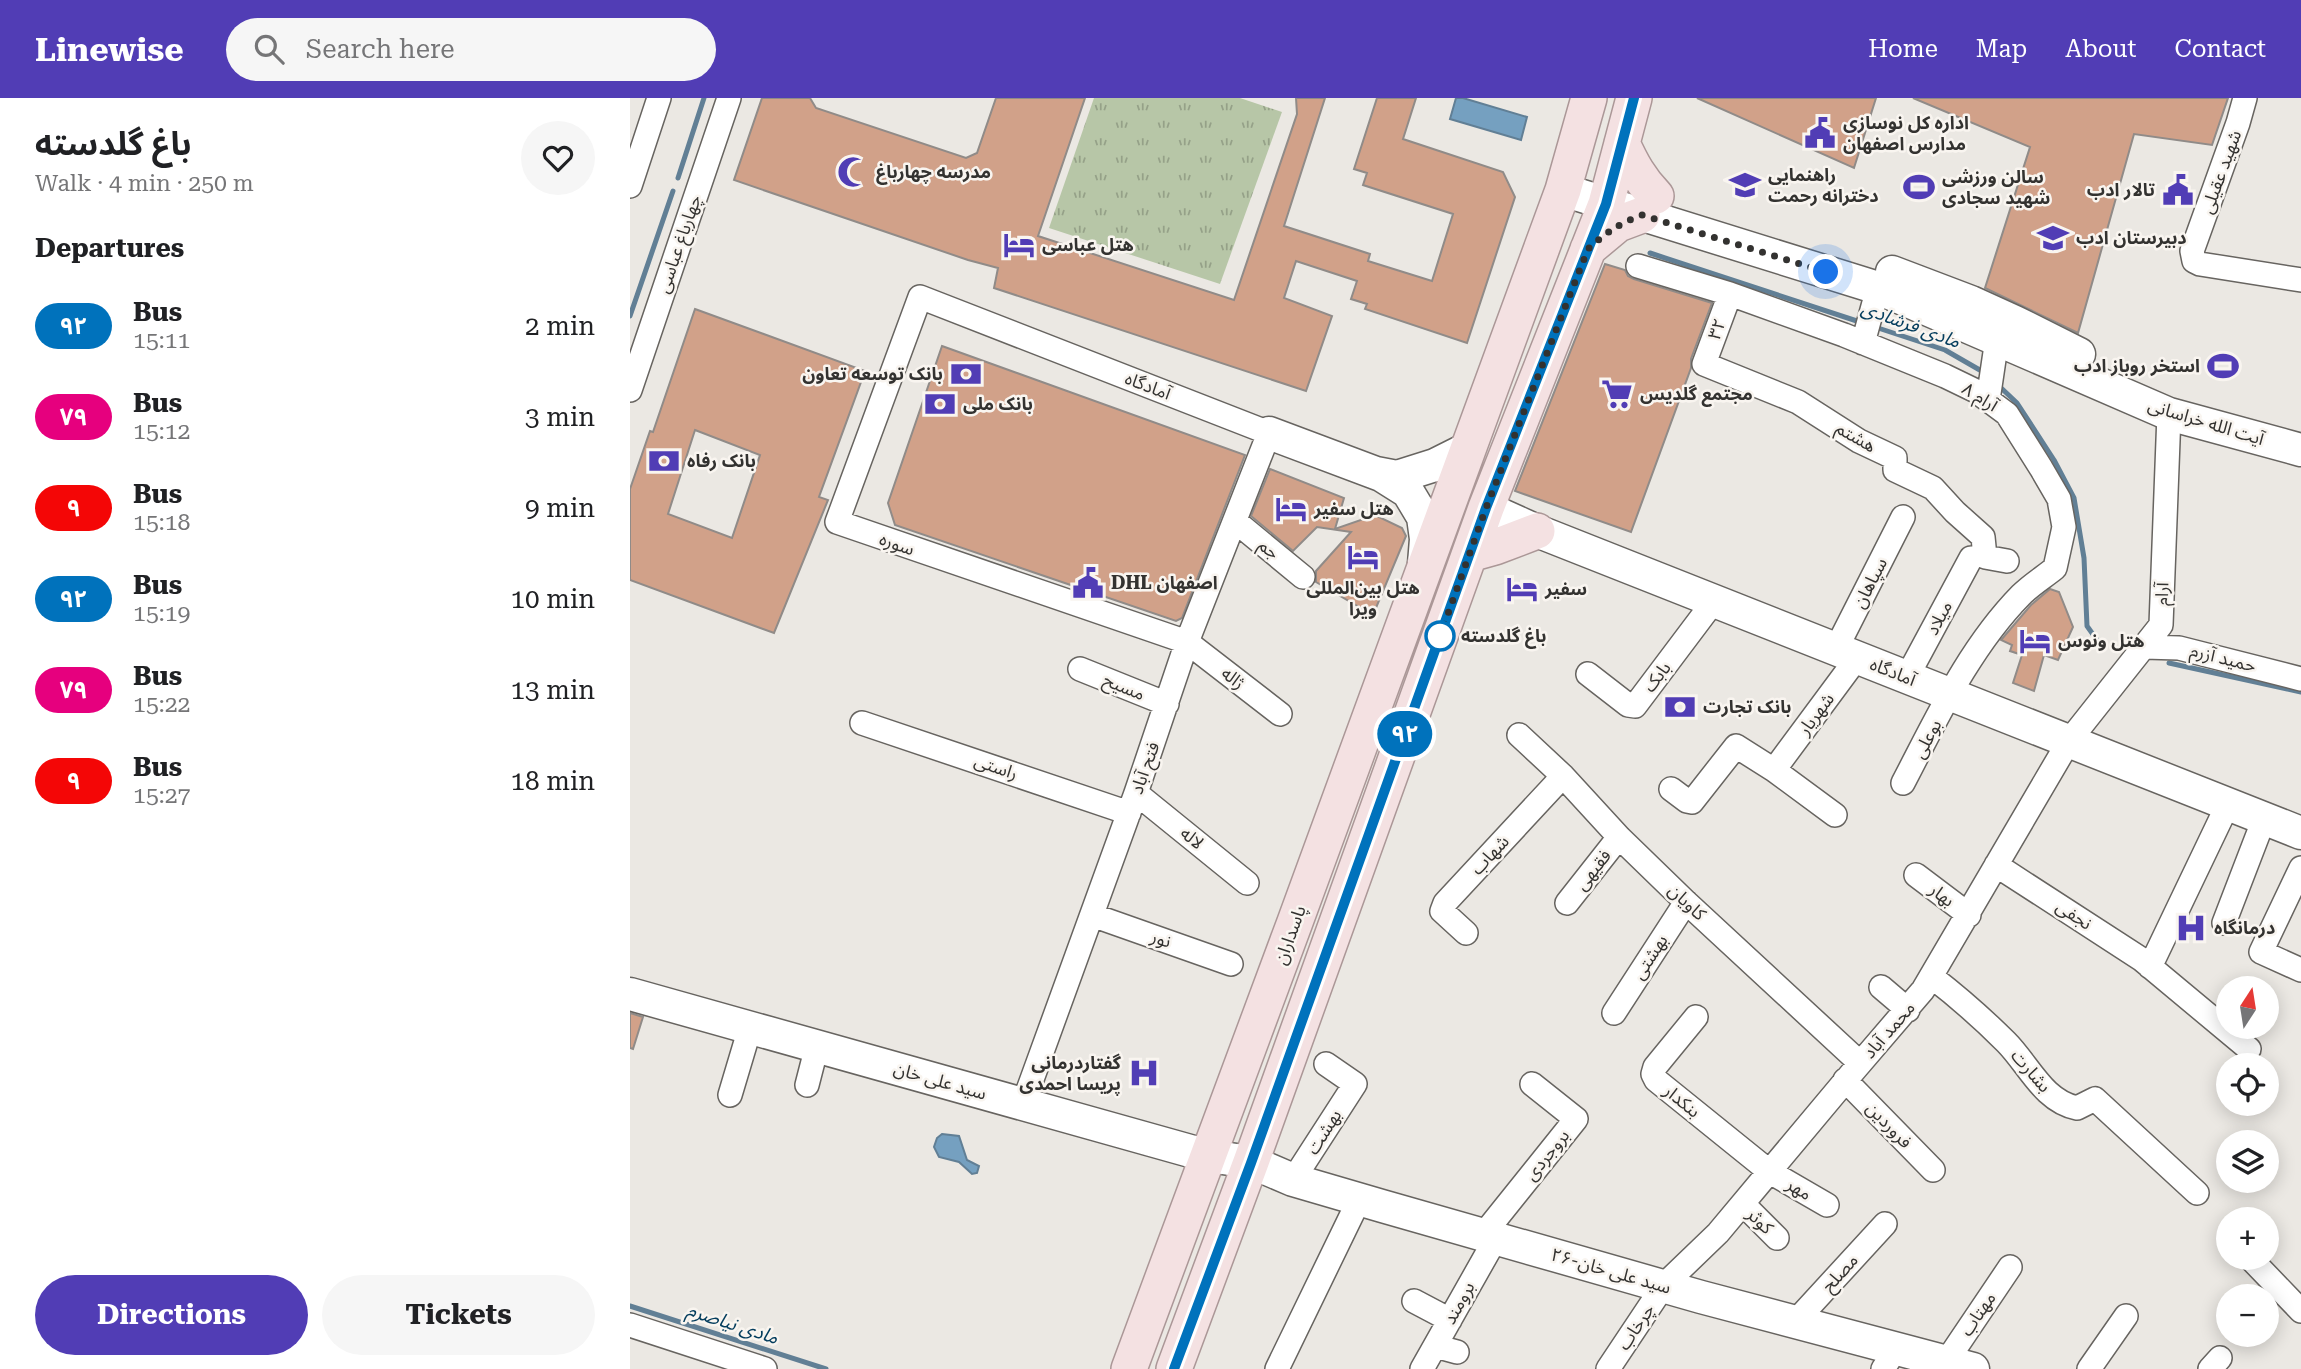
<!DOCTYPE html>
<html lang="en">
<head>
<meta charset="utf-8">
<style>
  body { margin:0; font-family:"Roboto Serif","Noto Sans Arabic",serif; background:#f6f6f6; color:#202124; height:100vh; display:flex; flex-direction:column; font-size:26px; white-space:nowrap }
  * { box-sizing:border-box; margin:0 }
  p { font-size:23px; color:#757577 }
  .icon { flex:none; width:38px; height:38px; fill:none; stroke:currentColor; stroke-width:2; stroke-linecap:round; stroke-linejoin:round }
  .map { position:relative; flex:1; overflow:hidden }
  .sheet { display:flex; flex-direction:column; background:#fff; width:630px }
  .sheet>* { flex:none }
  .badge { padding:0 14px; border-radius:23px; font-size:24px; line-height:46px }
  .needle { width:46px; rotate:12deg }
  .tools { position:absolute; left:1586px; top:878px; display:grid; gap:14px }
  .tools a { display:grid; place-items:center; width:63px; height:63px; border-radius:50%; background:#fff; box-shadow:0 4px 18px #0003; font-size:35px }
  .you { position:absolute; width:35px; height:35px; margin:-18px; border:5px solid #fff; border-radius:50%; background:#1a73e8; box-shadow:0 0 0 10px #1a73e833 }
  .map>.badge { position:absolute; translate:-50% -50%; box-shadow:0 0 0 4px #fff }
  h2 { padding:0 35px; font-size:26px; line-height:63px }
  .round { display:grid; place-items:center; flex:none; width:74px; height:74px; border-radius:37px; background:#f6f6f6 }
  .overview { display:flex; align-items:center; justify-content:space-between; height:119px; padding:0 35px }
  h1 { font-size:33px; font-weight:700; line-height:52px }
  .action { display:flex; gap:14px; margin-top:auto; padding:14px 35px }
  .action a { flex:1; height:80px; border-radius:42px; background:#513db5; color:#fff; font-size:28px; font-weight:700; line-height:80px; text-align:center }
  .action a+a { background:#f6f6f6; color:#202124 }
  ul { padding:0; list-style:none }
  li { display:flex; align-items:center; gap:21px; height:91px; padding:0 35px }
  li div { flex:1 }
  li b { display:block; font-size:26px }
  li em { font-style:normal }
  li .badge { min-width:77px; font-weight:700; text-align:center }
  header { display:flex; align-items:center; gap:42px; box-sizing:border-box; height:98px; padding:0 35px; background:#513db5; color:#fff }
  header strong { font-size:33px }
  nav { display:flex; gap:38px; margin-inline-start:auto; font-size:24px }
  .search { width:490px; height:63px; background:#f6f6f6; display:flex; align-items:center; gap:18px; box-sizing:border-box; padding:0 24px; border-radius:38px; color:#757577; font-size:26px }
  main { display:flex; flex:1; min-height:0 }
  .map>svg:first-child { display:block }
  .grass { fill:url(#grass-tufts) }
  .water { fill:#75a0c0; stroke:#617f95; stroke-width:2 }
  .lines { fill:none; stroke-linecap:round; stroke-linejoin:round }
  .stream { stroke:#617f95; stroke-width:5 }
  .building { fill:#d1a189; stroke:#908b88; stroke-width:2; fill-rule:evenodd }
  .street-casing { stroke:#676460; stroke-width:26 }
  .secondary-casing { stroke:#676460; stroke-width:35 }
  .primary-casing { stroke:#ab9797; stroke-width:38 }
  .street { stroke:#fff; stroke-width:23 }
  .secondary { stroke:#fff; stroke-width:32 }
  .primary { stroke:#f4e1e2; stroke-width:35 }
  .line-casing { stroke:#fff; stroke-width:16 }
  .line { stroke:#0072bc; stroke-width:10 }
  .walk { stroke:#333230; stroke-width:7; stroke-dasharray:0 12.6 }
  .stop-dot { fill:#fff; stroke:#0072bc; stroke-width:3.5 }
  .labels { text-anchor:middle; stroke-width:5; stroke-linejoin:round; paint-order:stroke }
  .poi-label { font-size:18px; font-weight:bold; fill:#333230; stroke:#f9f5f0; text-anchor:start }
  .street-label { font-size:18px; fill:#333230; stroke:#f9f5f0 }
  .stop-label { font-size:18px; font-weight:bold; fill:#333230; stroke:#f9f5f0; text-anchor:start }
  .water-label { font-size:19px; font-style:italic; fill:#043d5d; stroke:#f9f5f0 }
</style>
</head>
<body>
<header>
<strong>Linewise</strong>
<div class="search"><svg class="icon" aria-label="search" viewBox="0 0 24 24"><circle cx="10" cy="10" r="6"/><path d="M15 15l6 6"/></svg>Search here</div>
<nav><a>Home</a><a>Map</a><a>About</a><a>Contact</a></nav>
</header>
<main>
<section class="sheet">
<div class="overview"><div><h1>باغ گلدسته</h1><p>Walk · 4 min · 250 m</p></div><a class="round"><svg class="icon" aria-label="heart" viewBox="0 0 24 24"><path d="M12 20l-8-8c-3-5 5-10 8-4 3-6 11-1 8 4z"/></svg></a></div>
<h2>Departures</h2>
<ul>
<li><span class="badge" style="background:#0072bc;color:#fff">۹۲</span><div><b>Bus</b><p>15:11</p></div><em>2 min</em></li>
<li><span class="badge" style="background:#e6007e;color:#fff">۷۹</span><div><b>Bus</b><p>15:12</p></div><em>3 min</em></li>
<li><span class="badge" style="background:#f40606;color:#fff">۹</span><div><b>Bus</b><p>15:18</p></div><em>9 min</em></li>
<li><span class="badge" style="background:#0072bc;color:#fff">۹۲</span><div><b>Bus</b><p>15:19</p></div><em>10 min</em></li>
<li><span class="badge" style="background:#e6007e;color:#fff">۷۹</span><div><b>Bus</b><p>15:22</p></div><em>13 min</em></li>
<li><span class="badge" style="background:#f40606;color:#fff">۹</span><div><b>Bus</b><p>15:27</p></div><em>18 min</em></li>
</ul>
<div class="action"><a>Directions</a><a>Tickets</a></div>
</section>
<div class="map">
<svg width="1671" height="1271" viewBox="0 0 1671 1271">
  <defs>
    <pattern id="grass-tufts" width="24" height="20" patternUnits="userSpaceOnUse" patternTransform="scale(1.75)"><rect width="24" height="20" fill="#b7c6a7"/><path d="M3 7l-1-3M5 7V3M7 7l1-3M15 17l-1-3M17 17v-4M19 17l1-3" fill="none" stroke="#95a188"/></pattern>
  </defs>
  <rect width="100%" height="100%" fill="#ebe8e3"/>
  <!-- grass -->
  <path class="grass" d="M464,0H610L652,14L590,186L419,130Z"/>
  <!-- water -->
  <path class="water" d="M826,0H833L897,19L891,42L820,21Z
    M312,1036L329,1038L337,1062L349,1068L347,1075L342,1076L329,1064L309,1059L304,1049L307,1040Z"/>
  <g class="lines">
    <!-- stream -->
    <path class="stream" d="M48,80L74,0
      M1020,155L1233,225
      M0,218L43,93
      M1242,228L1315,252L1355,275
      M1368,287L1387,305L1424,362L1444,400L1454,460L1457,528L1472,549
      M1539,565L1671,594
      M0,1208L196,1271"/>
  </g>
  <!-- building -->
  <path class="building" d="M132,0H180L186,10L336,60L347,55L366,0H455L408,138L604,202L667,16L666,0H695L654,128L740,156L738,163L802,183L823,116L733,87L737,75L724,71L747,0H786L773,41L873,74L885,99L837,245L735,211L737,206L721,201L727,183L666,163L654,200L702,218L676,293L364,190L368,170L338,162L104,82Z
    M1067,0H1246L1224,70Z
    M1283,0H1598L1582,47L1504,36L1448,235L1355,190L1400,49Z
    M975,166L995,172L998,178L1004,181L1082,205L1061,261V270L1001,434L885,393Z
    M65,211L235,273L189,399L198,402L144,535L0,482V391L20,333L23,334ZM65,332L130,357L102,440L38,416Z
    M312,248L615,357L552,520L546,523L265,427L258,405Z
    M640,371L714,400L705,431L745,417L772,430L776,438L743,517L686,484V473L721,434L687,429L663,453L621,418Z
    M1420,491L1429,494L1443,529L1428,562L1414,557L1404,593L1383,585L1392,557L1380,553L1382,547L1371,542L1401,507Z
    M0,915L13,919L3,951L0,950Z"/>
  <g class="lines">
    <defs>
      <path id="street" d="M1615,0L1608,25L1562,153L1564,163L1570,166L1671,182
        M0,88L29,0
        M1008,168L1100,196L1214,237L1315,278L1346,293L1377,316L1411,370L1429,401L1434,429L1425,470C1414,479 1401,487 1391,497C1339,550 1307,620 1273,685
        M1100,196L1074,266L1168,304L1229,343L1265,360V372L1303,390L1325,414L1353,439L1355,459L1377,463
        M1233,245L1248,190
        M0,292L99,0
        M1358,302L1367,241
        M605,423L673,479
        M1514,549L1549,550L1671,581
        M1206,551L1273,419
        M450,571L537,606
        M958,576L998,607L1005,608L1084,503
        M1277,579L1341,460
        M232,625L499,715
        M889,637L933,678L989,739L1056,804L1230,965
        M1144,672L1227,560
        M1041,691L1057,703L1062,704L1106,648L1144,672L1205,717
        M506,695L617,785
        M1366,767L1511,861L1619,951
        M1671,770L1631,854L1671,872
        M1286,777L1339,817
        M937,805L989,739
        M462,817L601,866
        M1594,825L1634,721
        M836,835L812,813L815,805L933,678
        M1520,869L1598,706
        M1302,879C1328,899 1353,921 1376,944C1399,967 1413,1003 1447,1010L1465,1001L1567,1095
        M1251,889L1278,912
        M984,915L1056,804
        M1066,919L1025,969L1023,976L1026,982L1140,1074L1197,1107
        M1215,982L1303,1072
        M177,987L187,948
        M100,997L120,930
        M393,1006L506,695L557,544L639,335L290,199L207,424L557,544L650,616
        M663,1082L725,986L696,966
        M1113,1106L1147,1140
        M853,1137L946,1021L902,986
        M1620,1160L1671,1213
        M784,1203L820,1222
        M1165,1224L1255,1126
        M0,1227L135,1271
        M805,1248L827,1254
        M1316,1264L1380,1169
        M647,1271L729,1102
        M792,1271L866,1140
        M978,1271L1034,1187L1088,1135L1221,976L1293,892L1439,643L1531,527L1539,316
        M1253,1271L1266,1251
        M1459,1271L1496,1218
        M1580,1271L1590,1260"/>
      <path id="secondary" d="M933,92L1248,190L1539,316L1671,352
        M1262,174L1341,204L1385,224L1449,256
        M639,335L751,377L778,394L793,419L796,441L794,466
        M746,375L767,379L805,367L837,351
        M856,410L907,433L1671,735
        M0,896L578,1058L621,1064L663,1082L752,1108L1071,1199L1343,1271"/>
      <path id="primary" d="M992,45C1001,65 1010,82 1026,98
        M958,151L988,126L1012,117
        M840,456L865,449L907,433
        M499,1271L665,824L933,92L959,0
        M544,1271L621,1064L856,410L976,106L1004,0"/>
    </defs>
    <!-- street casing -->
    <use href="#street" class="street-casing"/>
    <!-- secondary casing -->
    <use href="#secondary" class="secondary-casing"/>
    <!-- primary casing -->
    <use href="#primary" class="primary-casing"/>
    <!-- street -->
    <use href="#street" class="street"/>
    <!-- secondary -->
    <use href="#secondary" class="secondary"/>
    <!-- primary -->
    <use href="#primary" class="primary"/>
  </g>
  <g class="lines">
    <defs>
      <path id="line" d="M544,1271L621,1065L856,410L976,106L1004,0"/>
    </defs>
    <!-- line casing -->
    <use href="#line" class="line-casing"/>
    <!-- line -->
    <use href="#line" class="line"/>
    <!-- walk -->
    <path class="walk" d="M810,538L856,410L958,151C977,134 988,126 1012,117L1196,174"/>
  </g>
  <!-- icons -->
  <defs>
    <symbol id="civic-bare" viewBox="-9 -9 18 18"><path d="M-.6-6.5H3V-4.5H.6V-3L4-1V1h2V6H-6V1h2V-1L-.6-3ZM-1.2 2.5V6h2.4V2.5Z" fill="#513db5" stroke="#f9f5f0" stroke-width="2.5" paint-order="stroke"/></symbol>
    <symbol id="mosque-bare" viewBox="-9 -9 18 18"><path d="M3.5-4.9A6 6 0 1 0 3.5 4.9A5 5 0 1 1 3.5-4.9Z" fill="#513db5" stroke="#f9f5f0" stroke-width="2.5" paint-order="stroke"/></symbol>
    <symbol id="school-bare" viewBox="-9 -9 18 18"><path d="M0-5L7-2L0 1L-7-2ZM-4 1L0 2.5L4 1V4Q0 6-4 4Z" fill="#513db5" stroke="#f9f5f0" stroke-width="2.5" paint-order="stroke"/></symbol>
    <symbol id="stadium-bare" viewBox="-9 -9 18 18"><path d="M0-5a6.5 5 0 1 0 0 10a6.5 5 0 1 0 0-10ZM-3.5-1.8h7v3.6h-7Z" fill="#513db5" stroke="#f9f5f0" stroke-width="2.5" paint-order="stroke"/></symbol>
    <symbol id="hotel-bare" viewBox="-9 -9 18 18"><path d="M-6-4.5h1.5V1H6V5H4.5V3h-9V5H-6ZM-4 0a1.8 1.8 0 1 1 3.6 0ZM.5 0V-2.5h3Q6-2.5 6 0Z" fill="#513db5" stroke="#f9f5f0" stroke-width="2.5" paint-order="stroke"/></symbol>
    <symbol id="bank-bare" viewBox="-9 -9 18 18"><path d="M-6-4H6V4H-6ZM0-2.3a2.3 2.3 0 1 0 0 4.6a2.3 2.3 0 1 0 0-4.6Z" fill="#513db5" stroke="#f9f5f0" stroke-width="2.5" paint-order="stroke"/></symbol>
    <symbol id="supermarket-bare" viewBox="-9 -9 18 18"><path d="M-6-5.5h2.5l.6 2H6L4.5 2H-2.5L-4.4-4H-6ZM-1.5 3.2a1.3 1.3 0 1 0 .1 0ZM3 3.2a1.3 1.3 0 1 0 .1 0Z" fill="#513db5" stroke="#f9f5f0" stroke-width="2.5" paint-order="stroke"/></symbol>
    <symbol id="hospital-bare" viewBox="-9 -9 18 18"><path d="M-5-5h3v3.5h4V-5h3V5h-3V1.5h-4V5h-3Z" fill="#513db5" stroke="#f9f5f0" stroke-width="2.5" paint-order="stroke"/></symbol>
  </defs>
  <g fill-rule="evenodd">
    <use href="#civic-bare" x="1168" y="13" width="44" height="44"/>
    <use href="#mosque-bare" x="201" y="52" width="44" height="44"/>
    <use href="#school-bare" x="1093" y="65" width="44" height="44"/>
    <use href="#stadium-bare" x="1267" y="67" width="44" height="44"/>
    <use href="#civic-bare" x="1526" y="70" width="44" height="44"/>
    <use href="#school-bare" x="1401" y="118" width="44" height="44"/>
    <use href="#hotel-bare" x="367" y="125" width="44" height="44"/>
    <use href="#stadium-bare" x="1571" y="246" width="44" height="44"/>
    <use href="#bank-bare" x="314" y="254" width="44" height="44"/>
    <use href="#supermarket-bare" x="965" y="274" width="44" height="44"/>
    <use href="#bank-bare" x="288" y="284" width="44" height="44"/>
    <use href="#bank-bare" x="12" y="341" width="44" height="44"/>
    <use href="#hotel-bare" x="639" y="389" width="44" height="44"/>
    <use href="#hotel-bare" x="711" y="437" width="44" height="44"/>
    <use href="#civic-bare" x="436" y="463" width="44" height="44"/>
    <use href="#hotel-bare" x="870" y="469" width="44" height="44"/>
    <use href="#hotel-bare" x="1383" y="521" width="44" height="44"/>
    <use href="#bank-bare" x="1028" y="587" width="44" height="44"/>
    <use href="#hospital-bare" x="1539" y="808" width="44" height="44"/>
    <use href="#hospital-bare" x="492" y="953" width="44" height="44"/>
  </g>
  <!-- markers -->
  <circle class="stop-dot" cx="810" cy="538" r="14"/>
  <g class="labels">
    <!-- poi labels -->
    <g class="poi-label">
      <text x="1213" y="31">اداره کل نوسازی<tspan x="1213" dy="21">مدارس اصفهان</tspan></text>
      <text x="246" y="80">مدرسه چهارباغ</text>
      <text x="1138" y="83">راهنمایی<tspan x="1138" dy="21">دخترانه رحمت</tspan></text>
      <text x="1312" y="85">سالن ورزشی<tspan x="1312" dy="21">شهید سجادی</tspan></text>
      <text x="1525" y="98" text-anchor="end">تالار ادب</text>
      <text x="1446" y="146">دبیرستان ادب</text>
      <text x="412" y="153">هتل عباسی</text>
      <text x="1570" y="274" text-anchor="end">استخر روباز ادب</text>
      <text x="313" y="282" text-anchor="end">بانک توسعه تعاون</text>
      <text x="1010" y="302">مجتمع گلدیس</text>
      <text x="333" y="312">بانک ملی</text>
      <text x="57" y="369">بانک رفاه</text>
      <text x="684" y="417">هتل سفیر</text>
      <text x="481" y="491">DHL اصفهان</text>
      <text x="733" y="496" text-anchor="middle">هتل بین‌المللی<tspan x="733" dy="21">ویرا</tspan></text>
      <text x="915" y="497">سفیر</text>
      <text x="1428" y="549">هتل ونوس</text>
      <text x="1073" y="615">بانک تجارت</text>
      <text x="1584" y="836">درمانگاه</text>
      <text x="491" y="971" text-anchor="end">گفتاردرمانی<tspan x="491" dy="21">پریسا احمدی</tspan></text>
    </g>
    <!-- street labels -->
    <g class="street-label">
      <text transform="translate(1591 74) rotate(-70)" y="6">شهید عقیلی</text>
      <text transform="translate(49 146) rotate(-71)" y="6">چهارباغ عباسی</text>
      <text transform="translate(1087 231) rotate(-71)" y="6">۳۲</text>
      <text transform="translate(518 288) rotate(21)" y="6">آمادگاه</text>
      <text transform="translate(1350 299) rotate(32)" y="6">۸ آرام</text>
      <text transform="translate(1576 324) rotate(17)" y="6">آیت الله خراسانی</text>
      <text transform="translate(1226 339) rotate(30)" y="6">هشتم</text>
      <text transform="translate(267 446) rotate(19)" y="6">سوره</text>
      <text transform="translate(639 451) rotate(39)" y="6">جم</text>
      <text transform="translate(1240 485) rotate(-63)" y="6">سپاهان</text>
      <text transform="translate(1532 496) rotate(-88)" y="6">آرام</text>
      <text transform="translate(1309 520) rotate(-62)" y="6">میلاد</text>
      <text transform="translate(1593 560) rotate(14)" y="6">حمید آزرم</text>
      <text transform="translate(1263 574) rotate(22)" y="6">آمادگاه</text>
      <text transform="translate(1027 579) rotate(-53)" y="6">بابک</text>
      <text transform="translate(603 580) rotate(38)" y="6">ژاله</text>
      <text transform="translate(494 589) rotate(22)" y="6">مسیح</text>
      <text transform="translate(1186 616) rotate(-53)" y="6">شهریار</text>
      <text transform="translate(1297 641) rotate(-62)" y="6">بوعلی</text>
      <text transform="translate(366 669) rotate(19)" y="6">راستی</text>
      <text transform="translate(515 670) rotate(-70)" y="6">فتح آباد</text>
      <text transform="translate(562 740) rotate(39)" y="6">لاله</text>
      <text transform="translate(860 757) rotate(-47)" y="6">شهاب</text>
      <text transform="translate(963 772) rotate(-52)" y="6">فقیهی</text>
      <text transform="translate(1312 797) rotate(37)" y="6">بهار</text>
      <text transform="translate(1057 804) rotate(43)" y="6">کاویان</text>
      <text transform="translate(1444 817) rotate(33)" y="6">نجفی</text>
      <text transform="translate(660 837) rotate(-70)" y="6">پاسداران</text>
      <text transform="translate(531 841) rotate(19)" y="6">نور</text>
      <text transform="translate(1020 859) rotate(-57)" y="6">بهشتی</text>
      <text transform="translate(1259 932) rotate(-49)" y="6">محمد آباد</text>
      <text transform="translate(1401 973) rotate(49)" y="6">بشارت</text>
      <text transform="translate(310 983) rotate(16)" y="6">سید علی خان</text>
      <text transform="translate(1052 1003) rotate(39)" y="6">بنکدار</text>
      <text transform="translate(1259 1027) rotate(46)" y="6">فروردین</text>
      <text transform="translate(694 1034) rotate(-58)" y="6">بهشت</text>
      <text transform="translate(917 1057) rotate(-51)" y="6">بروجردی</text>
      <text transform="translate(1169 1091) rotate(31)" y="6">مهر</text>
      <text transform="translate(1130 1123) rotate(44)" y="6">کوثر</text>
      <text transform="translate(981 1173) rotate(16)" y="6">۲۶-سید علی خان</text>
      <text transform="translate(1210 1175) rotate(-48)" y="6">مصلح</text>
      <text transform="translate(829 1205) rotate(-61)" y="6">برومند</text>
      <text transform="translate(1348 1216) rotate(-56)" y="6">مهتاب</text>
      <text transform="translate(1006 1229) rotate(-56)" y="6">چرخاب</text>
    </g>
    <!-- stop labels -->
    <g class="stop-label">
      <text x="831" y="544">باغ گلدسته</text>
    </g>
    <!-- water labels -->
    <g class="water-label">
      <text transform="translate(1281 226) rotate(20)" y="7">مادی فرشادی</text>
      <text transform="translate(103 1225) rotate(18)" y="7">مادی نیاصرم</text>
    </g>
  </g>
</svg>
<div class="tools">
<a><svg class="needle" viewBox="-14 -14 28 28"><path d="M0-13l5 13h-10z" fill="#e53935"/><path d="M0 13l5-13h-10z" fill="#757577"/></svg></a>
<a><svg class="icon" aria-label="locate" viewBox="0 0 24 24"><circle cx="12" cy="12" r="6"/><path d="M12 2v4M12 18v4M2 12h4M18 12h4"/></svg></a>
<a><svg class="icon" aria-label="layers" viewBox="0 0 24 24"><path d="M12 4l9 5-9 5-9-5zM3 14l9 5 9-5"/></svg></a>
<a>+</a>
<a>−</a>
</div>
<div class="you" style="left:1196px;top:174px"></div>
<b class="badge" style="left:775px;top:636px;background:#0072bc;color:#fff">۹۲</b>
</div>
</main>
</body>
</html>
